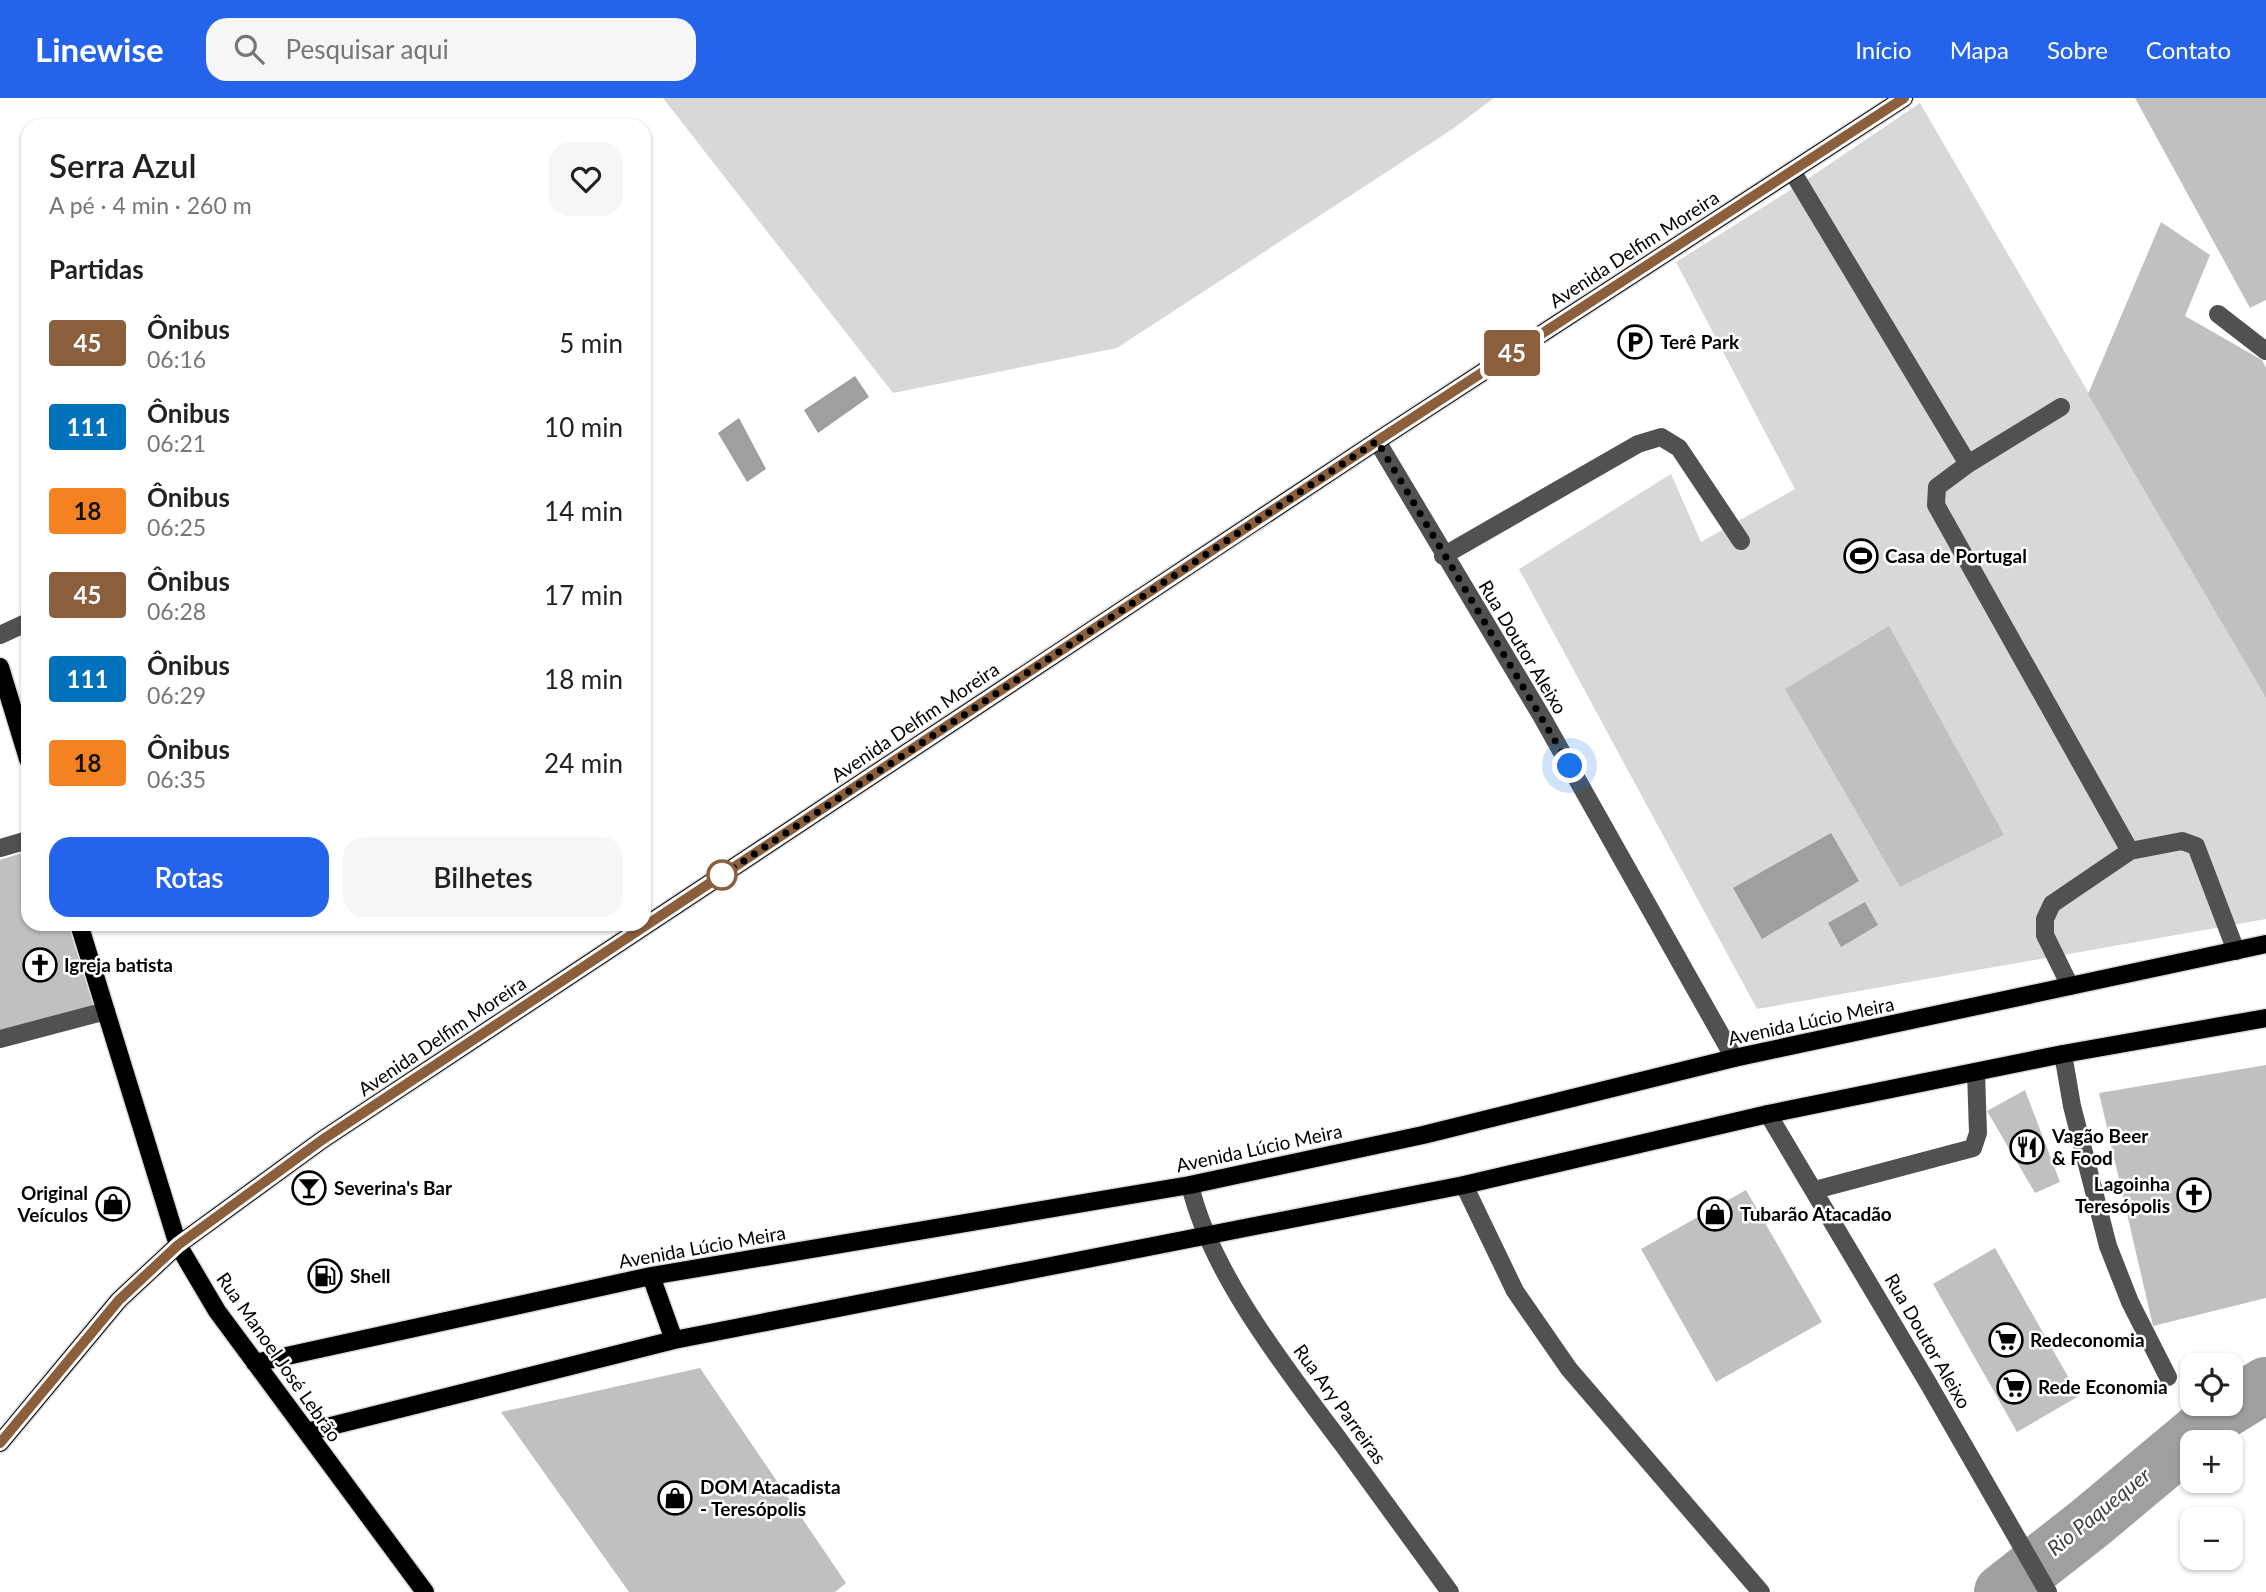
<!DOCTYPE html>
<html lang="pt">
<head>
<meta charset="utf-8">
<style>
  body { margin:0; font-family:Lato,sans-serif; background:#f6f6f6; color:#222; height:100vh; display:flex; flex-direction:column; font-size:26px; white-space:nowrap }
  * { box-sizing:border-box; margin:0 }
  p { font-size:23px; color:#767676 }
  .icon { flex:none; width:38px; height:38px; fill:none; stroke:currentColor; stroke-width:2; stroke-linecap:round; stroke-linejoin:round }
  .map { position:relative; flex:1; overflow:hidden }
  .sheet { position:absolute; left:21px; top:21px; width:630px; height:812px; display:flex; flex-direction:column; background:#fff; border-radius:21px; box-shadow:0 2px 5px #0004 }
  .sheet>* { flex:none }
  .badge { padding:0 14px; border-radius:5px; font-size:24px; line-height:46px }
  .tools { position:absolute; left:2180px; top:1255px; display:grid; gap:14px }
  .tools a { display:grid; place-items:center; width:63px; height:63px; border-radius:14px; background:#fff; box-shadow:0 2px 5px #0004; font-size:35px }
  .you { position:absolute; width:35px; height:35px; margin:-18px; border:5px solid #fff; border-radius:50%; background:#1a73e8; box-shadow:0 0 0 10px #1a73e833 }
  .map>.badge { position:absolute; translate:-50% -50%; box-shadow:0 0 0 4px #fff }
  h2 { padding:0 28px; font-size:26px; line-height:63px }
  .round { display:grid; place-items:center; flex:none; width:74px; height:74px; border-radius:21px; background:#f6f6f6 }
  .head { display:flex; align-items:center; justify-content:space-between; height:119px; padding:0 28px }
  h1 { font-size:33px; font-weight:600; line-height:52px }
  .primary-button { display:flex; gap:14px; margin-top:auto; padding:14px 28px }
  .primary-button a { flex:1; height:80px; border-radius:21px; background:#2563eb; color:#fff; font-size:28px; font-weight:600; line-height:80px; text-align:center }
  .primary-button a+a { background:#f6f6f6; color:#222 }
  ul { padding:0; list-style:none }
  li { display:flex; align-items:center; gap:21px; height:84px; padding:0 28px }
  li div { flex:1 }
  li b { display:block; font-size:26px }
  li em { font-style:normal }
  li .badge { min-width:77px; font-weight:700; text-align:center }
  header { display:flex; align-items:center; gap:42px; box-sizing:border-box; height:98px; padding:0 35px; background:#2563eb; color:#fff }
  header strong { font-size:33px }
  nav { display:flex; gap:38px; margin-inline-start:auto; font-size:24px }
  .search { width:490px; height:63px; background:#f6f6f6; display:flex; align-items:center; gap:18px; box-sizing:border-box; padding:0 24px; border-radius:21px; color:#767676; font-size:26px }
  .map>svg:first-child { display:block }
  .green { fill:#d8d8d8 }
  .water { fill:#9f9f9f }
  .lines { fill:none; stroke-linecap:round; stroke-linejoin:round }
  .river { stroke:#9f9f9f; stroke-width:56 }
  .building { fill:#c0c0c0 }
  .major-casing { stroke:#dbdbdb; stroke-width:21 }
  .minor { stroke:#515151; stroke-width:18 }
  .major { stroke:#000; stroke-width:18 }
  .line-casing { stroke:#fff; stroke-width:16 }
  .line { stroke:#8b5e3c; stroke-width:10 }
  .walk { stroke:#000; stroke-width:7; stroke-dasharray:0 12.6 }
  .stop-dot { fill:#fff; stroke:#8b5e3c; stroke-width:3.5 }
  .labels { text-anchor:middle; stroke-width:5; stroke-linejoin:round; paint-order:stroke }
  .street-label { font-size:19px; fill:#000; stroke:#fff }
  .poi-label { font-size:19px; font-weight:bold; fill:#000; stroke:#fff; text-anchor:start }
  .water-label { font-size:21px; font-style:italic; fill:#404040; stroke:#fff }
</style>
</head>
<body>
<header>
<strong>Linewise</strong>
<div class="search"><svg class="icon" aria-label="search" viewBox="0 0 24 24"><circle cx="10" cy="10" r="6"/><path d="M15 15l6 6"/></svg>Pesquisar aqui</div>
<nav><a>Início</a><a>Mapa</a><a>Sobre</a><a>Contato</a></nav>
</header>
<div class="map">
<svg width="2266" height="1494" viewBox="0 0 2266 1494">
  <rect width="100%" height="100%" fill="#fff"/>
  <!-- green -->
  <path class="green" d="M663,0H1494L1454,30L1117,250L893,295Z
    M1920,5L2266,600V821L1757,911L1519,471L1671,376L1701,444L1795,391L1676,164L1803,84Z"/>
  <!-- water -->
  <path class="water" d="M855,278L869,299L818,335L804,312Z
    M739,320L766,371L747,384L718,335Z
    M1831,735L1859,783L1762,841L1733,790Z
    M1865,804L1878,827L1841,849L1828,825Z"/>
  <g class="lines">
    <!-- river -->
    <path class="river" d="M2002,1494L2090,1425L2225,1312L2266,1287"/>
  </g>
  <!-- building -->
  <path class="building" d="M2135,0H2266V202L2250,210Z
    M2161,124L2210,157L2185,218L2262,262L2266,270V600L2088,296Z
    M1889,528L2004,737L1900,789L1785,591Z
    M28,753V826H68L94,908L0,933V762Z
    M2266,967V1200L2153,1228L2099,995Z
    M2025,992L2060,1084L2035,1095L1987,1013Z
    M1746,1092L1822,1224L1716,1284L1641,1151Z
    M1995,1150L2079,1298L2017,1334L1933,1186Z
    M700,1270L846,1485L835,1494H629L501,1314Z"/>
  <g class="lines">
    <defs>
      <path id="major" d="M0,569L28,661
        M79,826L178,1147L217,1213L425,1494
        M651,1178L674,1242
        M255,1265L651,1178L1190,1087L1423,1037L1734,960L2266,846
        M307,1334L674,1242L1464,1087L1768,1016L2063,956L2266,920
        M0,1345L119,1202L178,1147L322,1042L1377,343L1904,0"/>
    </defs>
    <!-- major casing -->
    <use href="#major" class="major-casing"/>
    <!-- minor -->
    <path class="minor" d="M1792,73L1968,366
      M2218,216L2266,253
      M2061,309L1968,366L1937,389L1936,407L2130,753L2052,806L2045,821V837L2070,888
      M1377,343L1542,619L1734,960
      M1443,458L1638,346L1661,339L1679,350L1741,443
      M0,537L28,524
      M0,750L28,742
      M2130,753L2182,743L2196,748L2236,853
      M0,941L106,913
      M2063,956L2072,1008L2108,1148L2130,1204L2168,1279
      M1768,1016L1928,1285L2048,1494
      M1190,1087C1211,1177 1288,1273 1343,1347C1379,1396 1414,1445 1450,1494
      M1464,1087L1515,1193L1569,1271L1761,1494
      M1815,1092L1973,1050L1978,1035L1976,974"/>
    <!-- major -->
    <use href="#major" class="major"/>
  </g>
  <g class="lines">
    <defs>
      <path id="line" d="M0,1345L119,1202L178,1147L322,1042L1377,343L1904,0"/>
    </defs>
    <!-- line casing -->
    <use href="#line" class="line-casing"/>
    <!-- line -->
    <use href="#line" class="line"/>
    <!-- walk -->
    <path class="walk" d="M722,777L712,784L1377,343L1570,668"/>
  </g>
  <!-- icons -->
  <defs>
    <symbol id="parking-ring" viewBox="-11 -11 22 22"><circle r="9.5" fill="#fff" stroke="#000" stroke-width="1.5"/><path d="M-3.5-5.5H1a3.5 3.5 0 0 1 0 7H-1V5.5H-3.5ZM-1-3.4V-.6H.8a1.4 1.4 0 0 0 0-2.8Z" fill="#000"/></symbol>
    <symbol id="stadium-ring" viewBox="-11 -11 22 22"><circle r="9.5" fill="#fff" stroke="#000" stroke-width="1.5"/><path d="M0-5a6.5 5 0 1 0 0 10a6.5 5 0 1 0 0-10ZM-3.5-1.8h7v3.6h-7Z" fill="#000"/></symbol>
    <symbol id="church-ring" viewBox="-11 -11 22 22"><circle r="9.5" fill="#fff" stroke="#000" stroke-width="1.5"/><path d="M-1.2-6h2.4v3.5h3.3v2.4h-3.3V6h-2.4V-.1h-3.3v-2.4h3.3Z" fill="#000"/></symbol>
    <symbol id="restaurant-ring" viewBox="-11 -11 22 22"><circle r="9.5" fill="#fff" stroke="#000" stroke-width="1.5"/><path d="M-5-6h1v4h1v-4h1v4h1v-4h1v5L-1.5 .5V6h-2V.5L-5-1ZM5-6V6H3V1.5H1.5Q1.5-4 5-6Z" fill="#000"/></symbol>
    <symbol id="bar-ring" viewBox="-11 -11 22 22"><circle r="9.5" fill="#fff" stroke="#000" stroke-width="1.5"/><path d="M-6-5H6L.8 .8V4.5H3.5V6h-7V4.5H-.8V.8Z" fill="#000"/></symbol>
    <symbol id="shop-ring" viewBox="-11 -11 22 22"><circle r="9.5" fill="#fff" stroke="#000" stroke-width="1.5"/><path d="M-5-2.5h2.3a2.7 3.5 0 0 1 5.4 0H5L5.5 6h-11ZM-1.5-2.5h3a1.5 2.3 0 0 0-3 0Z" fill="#000"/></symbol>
    <symbol id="fuel-ring" viewBox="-11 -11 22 22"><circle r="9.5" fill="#fff" stroke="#000" stroke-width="1.5"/><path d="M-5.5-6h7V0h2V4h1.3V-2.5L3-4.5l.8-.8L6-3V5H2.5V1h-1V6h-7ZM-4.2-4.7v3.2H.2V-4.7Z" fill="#000"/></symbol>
    <symbol id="supermarket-ring" viewBox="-11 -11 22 22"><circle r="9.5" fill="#fff" stroke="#000" stroke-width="1.5"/><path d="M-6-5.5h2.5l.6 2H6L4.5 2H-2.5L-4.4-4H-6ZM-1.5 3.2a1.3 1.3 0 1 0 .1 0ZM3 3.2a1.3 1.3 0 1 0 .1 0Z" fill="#000"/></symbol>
  </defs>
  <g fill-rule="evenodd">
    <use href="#parking-ring" x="1616" y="225" width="38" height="38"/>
    <use href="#stadium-ring" x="1842" y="439" width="38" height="38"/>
    <use href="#church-ring" x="21" y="848" width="38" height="38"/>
    <use href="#restaurant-ring" x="2008" y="1030" width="38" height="38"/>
    <use href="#bar-ring" x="290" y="1071" width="38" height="38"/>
    <use href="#church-ring" x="2175" y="1078" width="38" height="38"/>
    <use href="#shop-ring" x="94" y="1087" width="38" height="38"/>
    <use href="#shop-ring" x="1696" y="1097" width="38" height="38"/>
    <use href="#fuel-ring" x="306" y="1159" width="38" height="38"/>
    <use href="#supermarket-ring" x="1987" y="1223" width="38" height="38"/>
    <use href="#supermarket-ring" x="1995" y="1270" width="38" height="38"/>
    <use href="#shop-ring" x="656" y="1381" width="38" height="38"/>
  </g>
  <!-- markers -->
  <circle class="stop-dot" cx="722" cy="777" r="14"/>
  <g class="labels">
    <!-- street labels -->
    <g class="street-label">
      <text transform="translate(1634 151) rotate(-33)" y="7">Avenida Delfim Moreira</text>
      <text transform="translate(1523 549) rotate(59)" y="7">Rua Doutor Aleixo</text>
      <text transform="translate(915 624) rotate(-34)" y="7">Avenida Delfim Moreira</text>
      <text transform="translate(1811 923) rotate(-12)" y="7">Avenida Lúcio Meira</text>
      <text transform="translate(442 938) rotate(-34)" y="7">Avenida Delfim Moreira</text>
      <text transform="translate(1259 1050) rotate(-12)" y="7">Avenida Lúcio Meira</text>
      <text transform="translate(702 1149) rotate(-10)" y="7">Avenida Lúcio Meira</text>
      <text transform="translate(1928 1243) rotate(60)" y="7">Rua Doutor Aleixo</text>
      <text transform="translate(279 1259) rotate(55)" y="7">Rua Manoel José Lebrão</text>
      <text transform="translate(1340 1306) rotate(54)" y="7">Rua Ary Parreiras</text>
    </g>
    <!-- poi labels -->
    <g class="poi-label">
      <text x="1660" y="251">Terê Park</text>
      <text x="1885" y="465">Casa de Portugal</text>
      <text x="64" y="874">Igreja batista</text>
      <text x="2052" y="1045">Vagão Beer<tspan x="2052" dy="22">&amp; Food</tspan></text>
      <text x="2170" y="1093" text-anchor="end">Lagoinha<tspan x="2170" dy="22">Teresópolis</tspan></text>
      <text x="334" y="1097">Severina's Bar</text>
      <text x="88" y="1102" text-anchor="end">Original<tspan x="88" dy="22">Veículos</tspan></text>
      <text x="1740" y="1123">Tubarão Atacadão</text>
      <text x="350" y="1185">Shell</text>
      <text x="2030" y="1249">Redeconomia</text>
      <text x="2038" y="1296">Rede Economia</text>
      <text x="700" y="1396">DOM Atacadista<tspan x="700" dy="22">- Teresópolis</tspan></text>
    </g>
    <!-- water labels -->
    <g class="water-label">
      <text transform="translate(2099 1414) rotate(-39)" y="7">Rio Paquequer</text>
    </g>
  </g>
</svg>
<div class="tools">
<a><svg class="icon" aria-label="locate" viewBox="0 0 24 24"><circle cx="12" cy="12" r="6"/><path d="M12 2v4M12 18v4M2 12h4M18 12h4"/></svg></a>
<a>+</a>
<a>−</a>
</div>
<div class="you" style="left:1570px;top:668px"></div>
<b class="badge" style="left:1512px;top:255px;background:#8b5e3c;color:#fff">45</b>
<section class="sheet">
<div class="head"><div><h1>Serra Azul</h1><p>A pé · 4 min · 260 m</p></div><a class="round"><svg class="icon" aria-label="heart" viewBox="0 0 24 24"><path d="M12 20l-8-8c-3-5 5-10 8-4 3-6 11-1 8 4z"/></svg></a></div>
<h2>Partidas</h2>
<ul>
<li><span class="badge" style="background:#8b5e3c;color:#fff">45</span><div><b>Ônibus</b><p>06:16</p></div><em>5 min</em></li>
<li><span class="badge" style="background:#0072bc;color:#fff">111</span><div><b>Ônibus</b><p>06:21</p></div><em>10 min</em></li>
<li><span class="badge" style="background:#f58220;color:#111">18</span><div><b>Ônibus</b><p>06:25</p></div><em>14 min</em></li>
<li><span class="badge" style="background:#8b5e3c;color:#fff">45</span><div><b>Ônibus</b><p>06:28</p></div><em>17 min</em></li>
<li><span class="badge" style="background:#0072bc;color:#fff">111</span><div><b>Ônibus</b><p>06:29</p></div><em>18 min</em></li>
<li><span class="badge" style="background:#f58220;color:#111">18</span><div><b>Ônibus</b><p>06:35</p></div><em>24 min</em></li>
</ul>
<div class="primary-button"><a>Rotas</a><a>Bilhetes</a></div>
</section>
</div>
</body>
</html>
